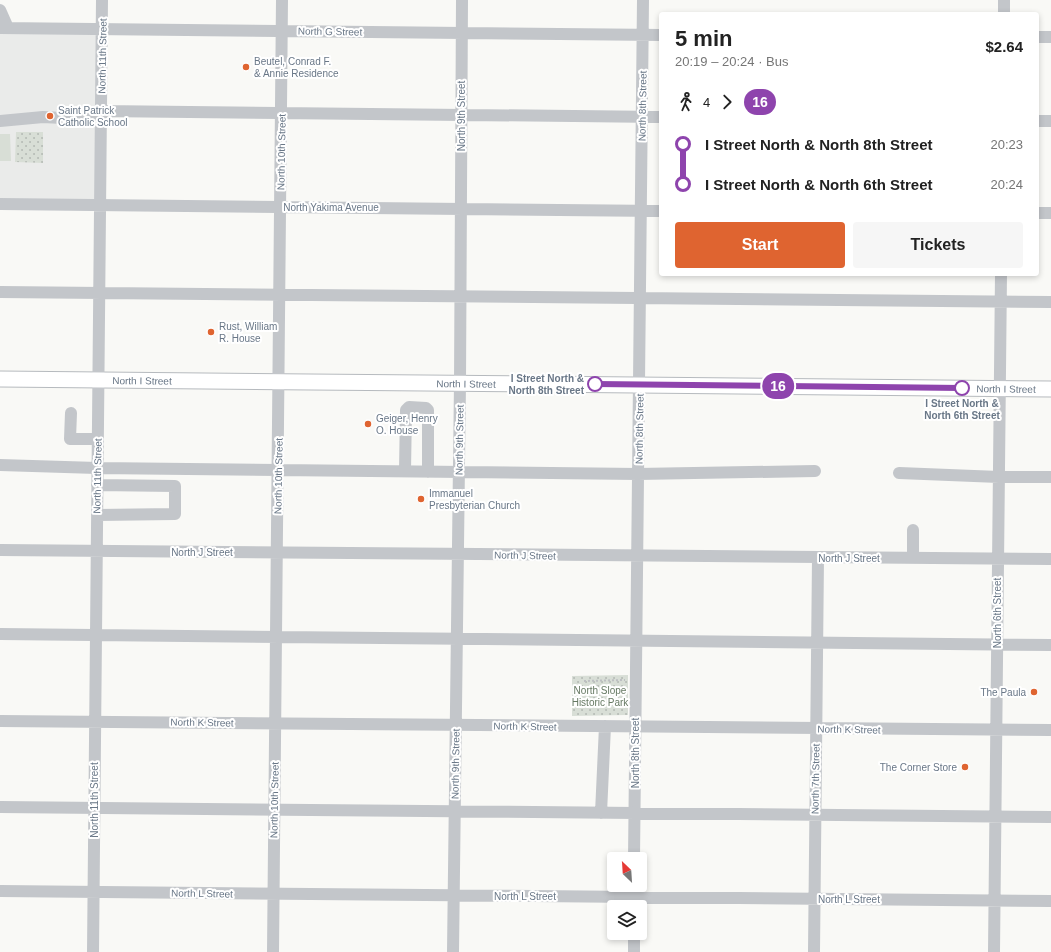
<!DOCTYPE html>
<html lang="en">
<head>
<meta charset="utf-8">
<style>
  body { margin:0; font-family:Helvetica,sans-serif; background:#f6f6f6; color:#222; height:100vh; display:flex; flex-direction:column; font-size:15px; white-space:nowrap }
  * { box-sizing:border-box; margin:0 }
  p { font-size:13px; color:#767676 }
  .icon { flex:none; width:22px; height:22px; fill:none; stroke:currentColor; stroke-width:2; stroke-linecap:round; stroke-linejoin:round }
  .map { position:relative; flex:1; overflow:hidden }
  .drawer { position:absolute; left:659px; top:12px; width:380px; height:264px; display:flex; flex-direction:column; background:#fff; border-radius:4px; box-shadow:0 2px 6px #0003 }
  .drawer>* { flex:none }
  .badge { padding:0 8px; border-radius:13px; font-size:14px; line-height:26px }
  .needle { width:26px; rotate:335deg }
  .buttons { position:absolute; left:607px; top:852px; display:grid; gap:8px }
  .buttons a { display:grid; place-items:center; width:40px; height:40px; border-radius:4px; background:#fff; box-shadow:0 2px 6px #0003; font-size:20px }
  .map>.badge { position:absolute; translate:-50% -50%; box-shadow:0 0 0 2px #fff }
  .legs { display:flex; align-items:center; gap:6px; height:44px; padding:0 16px; font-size:13px }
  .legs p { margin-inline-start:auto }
  .headline { display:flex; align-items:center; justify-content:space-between; height:68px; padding:0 16px }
  h1 { font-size:22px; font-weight:800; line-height:30px }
  .primary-button { display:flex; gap:8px; margin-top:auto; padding:8px 16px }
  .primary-button a { flex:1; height:46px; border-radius:4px; background:#df6430; color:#fff; font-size:16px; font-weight:800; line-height:46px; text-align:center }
  .primary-button a+a { background:#f6f6f6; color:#222 }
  ul { padding:0 16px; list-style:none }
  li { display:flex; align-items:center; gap:14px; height:40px; font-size:15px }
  li i { display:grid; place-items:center; width:6px; height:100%; margin:0 5px; background:currentColor }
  li i::after { content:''; width:10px; height:10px; margin:-5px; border:3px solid; border-radius:50%; background:#fff }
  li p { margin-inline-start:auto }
  li:first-child i { background:linear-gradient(#0000 50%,currentColor 0) }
  li:last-child i { background:linear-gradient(currentColor 50%,#0000 0) }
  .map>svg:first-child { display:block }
  .built { fill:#eaebea }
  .park { fill:url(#park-dots) }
  .garden { fill:#d8ded6 }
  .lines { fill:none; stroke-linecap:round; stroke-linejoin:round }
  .major-casing { stroke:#b6babe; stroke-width:17 }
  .path { stroke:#bdbfc2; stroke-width:2; stroke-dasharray:2 2; stroke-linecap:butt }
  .minor { stroke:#c3c6ca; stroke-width:12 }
  .major { stroke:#fff; stroke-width:15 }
  .line-1-casing { stroke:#fff; stroke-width:9 }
  .line-1 { stroke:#8e44ad; stroke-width:6 }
  .poi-dot { fill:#df6430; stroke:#fff; stroke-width:1.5 }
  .stop-1-dot { fill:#fff; stroke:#8e44ad; stroke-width:2 }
  .labels { text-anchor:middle; stroke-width:4; stroke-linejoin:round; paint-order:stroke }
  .street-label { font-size:10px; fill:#697787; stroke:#fff }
  .poi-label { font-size:10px; fill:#697787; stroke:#fff; text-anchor:start }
  .stop-label { font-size:10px; font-weight:bold; fill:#697787; stroke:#fff; text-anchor:end }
  .park-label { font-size:10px; fill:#667963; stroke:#fff }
</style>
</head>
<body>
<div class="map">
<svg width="1051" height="952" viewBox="0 0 1051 952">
  <defs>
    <pattern id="park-dots" width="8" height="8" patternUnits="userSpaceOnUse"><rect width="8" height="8" fill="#d8ded6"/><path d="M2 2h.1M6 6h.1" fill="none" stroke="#b3b9b3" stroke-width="1.8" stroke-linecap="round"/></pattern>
  </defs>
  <rect width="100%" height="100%" fill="#f9f9f6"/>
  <!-- built -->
  <path class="built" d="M0,28L102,29L100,205L0,204Z"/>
  <!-- park -->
  <path class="park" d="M16,132H43V163L15,162Z
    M628,675V715L572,716V676Z"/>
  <!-- garden -->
  <path class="garden" d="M0,134H10L11,161H0Z"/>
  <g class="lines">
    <defs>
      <g id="major">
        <path id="s1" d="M0,379L1051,389"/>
      </g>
    </defs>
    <!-- major casing -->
    <use href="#major" class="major-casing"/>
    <!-- path -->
    <path class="path" d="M584,681L625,680"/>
    <!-- minor -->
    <path class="minor" d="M0,10L8,28
      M1004,14V0
      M0,28L661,35
      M1037,37H1051
      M101,111L661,117
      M0,121L43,117L101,120
      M1037,121H1051
      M0,204L661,211
      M1037,213H1051
      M0,292L1051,302
      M71,413L70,439H98
      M0,465L97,468L638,474L815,471
      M405,471L406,410L409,407L426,408L428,410V472
      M899,473L999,477H1051
      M97,515L175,514V486L97,485
      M913,530V558
      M0,550L1051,559
      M0,634L1051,645
      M0,721L1051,730
      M0,807L1051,817
      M601,813L605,726
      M634,859L643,0
      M0,891L1051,901
      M634,907V885
      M93,952L102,0
      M273,952L282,0
      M453,952L460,383L462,0
      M634,952V933
      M814,952L818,558
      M994,952L1001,274"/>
    <!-- major -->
    <use href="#major" class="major"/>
  </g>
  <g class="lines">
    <defs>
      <path id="line-1" d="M595,384L962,388"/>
    </defs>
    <!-- line-1 casing -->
    <use href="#line-1" class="line-1-casing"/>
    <!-- line-1 -->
    <use href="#line-1" class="line-1"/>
  </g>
  <!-- markers -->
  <g class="poi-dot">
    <circle cx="246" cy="67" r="4"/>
    <circle cx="50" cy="116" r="4"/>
    <circle cx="211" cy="332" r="4"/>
    <circle cx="368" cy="424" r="4"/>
    <circle cx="421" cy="499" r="4"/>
    <circle cx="1034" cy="692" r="4"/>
    <circle cx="965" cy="767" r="4"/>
  </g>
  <g class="stop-1-dot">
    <circle cx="595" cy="384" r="7"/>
    <circle cx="962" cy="388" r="7"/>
  </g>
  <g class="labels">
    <!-- street labels -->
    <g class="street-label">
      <text transform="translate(330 31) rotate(1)" y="4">North G Street</text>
      <text transform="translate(102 56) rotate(-89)" y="4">North 11th Street</text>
      <text transform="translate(642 106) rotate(-89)" y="4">North 8th Street</text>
      <text transform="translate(461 116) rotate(-90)" y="4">North 9th Street</text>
      <text transform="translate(281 152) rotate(-89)" y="4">North 10th Street</text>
      <text x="331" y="211">North Yakima Avenue</text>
      <text dy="4" stroke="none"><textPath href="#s1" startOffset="142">North I Street</textPath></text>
      <text dy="4" stroke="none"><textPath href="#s1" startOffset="466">North I Street</textPath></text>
      <text dy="4" stroke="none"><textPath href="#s1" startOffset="1006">North I Street</textPath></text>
      <text transform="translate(639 429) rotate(-89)" y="4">North 8th Street</text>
      <text transform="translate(459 440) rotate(-89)" y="4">North 9th Street</text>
      <text transform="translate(97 476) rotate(-89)" y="4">North 11th Street</text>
      <text transform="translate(278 476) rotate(-89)" y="4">North 10th Street</text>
      <text x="202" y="556">North J Street</text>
      <text transform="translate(525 555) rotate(1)" y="4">North J Street</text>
      <text x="849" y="562">North J Street</text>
      <text transform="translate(997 613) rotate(-90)" y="4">North 6th Street</text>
      <text transform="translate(202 722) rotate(1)" y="4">North K Street</text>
      <text transform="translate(525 726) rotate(1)" y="4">North K Street</text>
      <text transform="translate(849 729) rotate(1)" y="4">North K Street</text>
      <text transform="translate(635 753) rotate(-90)" y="4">North 8th Street</text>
      <text transform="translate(455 764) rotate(-89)" y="4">North 9th Street</text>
      <text transform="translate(815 779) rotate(-89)" y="4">North 7th Street</text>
      <text transform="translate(94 800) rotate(-90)" y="4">North 11th Street</text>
      <text transform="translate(274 800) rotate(-89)" y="4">North 10th Street</text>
      <text transform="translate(202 893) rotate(1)" y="4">North L Street</text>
      <text x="525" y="900">North L Street</text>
      <text x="849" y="903">North L Street</text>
    </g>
    <!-- poi labels -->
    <g class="poi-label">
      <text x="254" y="65">Beutel, Conrad F.<tspan x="254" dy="12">&amp; Annie Residence</tspan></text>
      <text x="58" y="114">Saint Patrick<tspan x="58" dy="12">Catholic School</tspan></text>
      <text x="219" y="330">Rust, William<tspan x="219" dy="12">R. House</tspan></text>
      <text x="376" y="422">Geiger, Henry<tspan x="376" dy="12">O. House</tspan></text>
      <text x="429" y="497">Immanuel<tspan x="429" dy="12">Presbyterian Church</tspan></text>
      <text x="1026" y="696" text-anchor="end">The Paula</text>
      <text x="957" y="771" text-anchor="end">The Corner Store</text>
    </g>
    <!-- stop labels -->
    <g class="stop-label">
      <text x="584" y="382">I Street North &amp;<tspan x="584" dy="12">North 8th Street</tspan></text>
      <text x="962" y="407" text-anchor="middle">I Street North &amp;<tspan x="962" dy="12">North 6th Street</tspan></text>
    </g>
    <!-- park labels -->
    <g class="park-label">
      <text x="600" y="694">North Slope<tspan x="600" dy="12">Historic Park</tspan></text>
    </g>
  </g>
</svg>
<div class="buttons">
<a><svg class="needle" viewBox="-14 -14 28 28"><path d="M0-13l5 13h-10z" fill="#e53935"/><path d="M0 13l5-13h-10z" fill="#767676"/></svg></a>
<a><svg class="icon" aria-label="layers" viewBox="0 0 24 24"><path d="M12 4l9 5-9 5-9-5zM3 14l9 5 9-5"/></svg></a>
</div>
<b class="badge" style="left:778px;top:386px;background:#8e44ad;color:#fff">16</b>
<section class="drawer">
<div class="headline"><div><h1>5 min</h1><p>20:19 – 20:24 · Bus</p></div><b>$2.64</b></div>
<div class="legs"><svg class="icon" aria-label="walk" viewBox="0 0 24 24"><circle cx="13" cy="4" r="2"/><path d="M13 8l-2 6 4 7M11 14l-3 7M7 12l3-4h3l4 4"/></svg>4<svg class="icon" aria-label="forward" viewBox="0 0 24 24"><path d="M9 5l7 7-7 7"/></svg><b class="badge" style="background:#8e44ad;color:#fff">16</b></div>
<ul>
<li><i style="color:#8e44ad"></i><b>I Street North &amp; North 8th Street</b><p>20:23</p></li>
<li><i style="color:#8e44ad"></i><b>I Street North &amp; North 6th Street</b><p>20:24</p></li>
</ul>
<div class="primary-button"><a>Start</a><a>Tickets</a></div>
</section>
</div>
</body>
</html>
